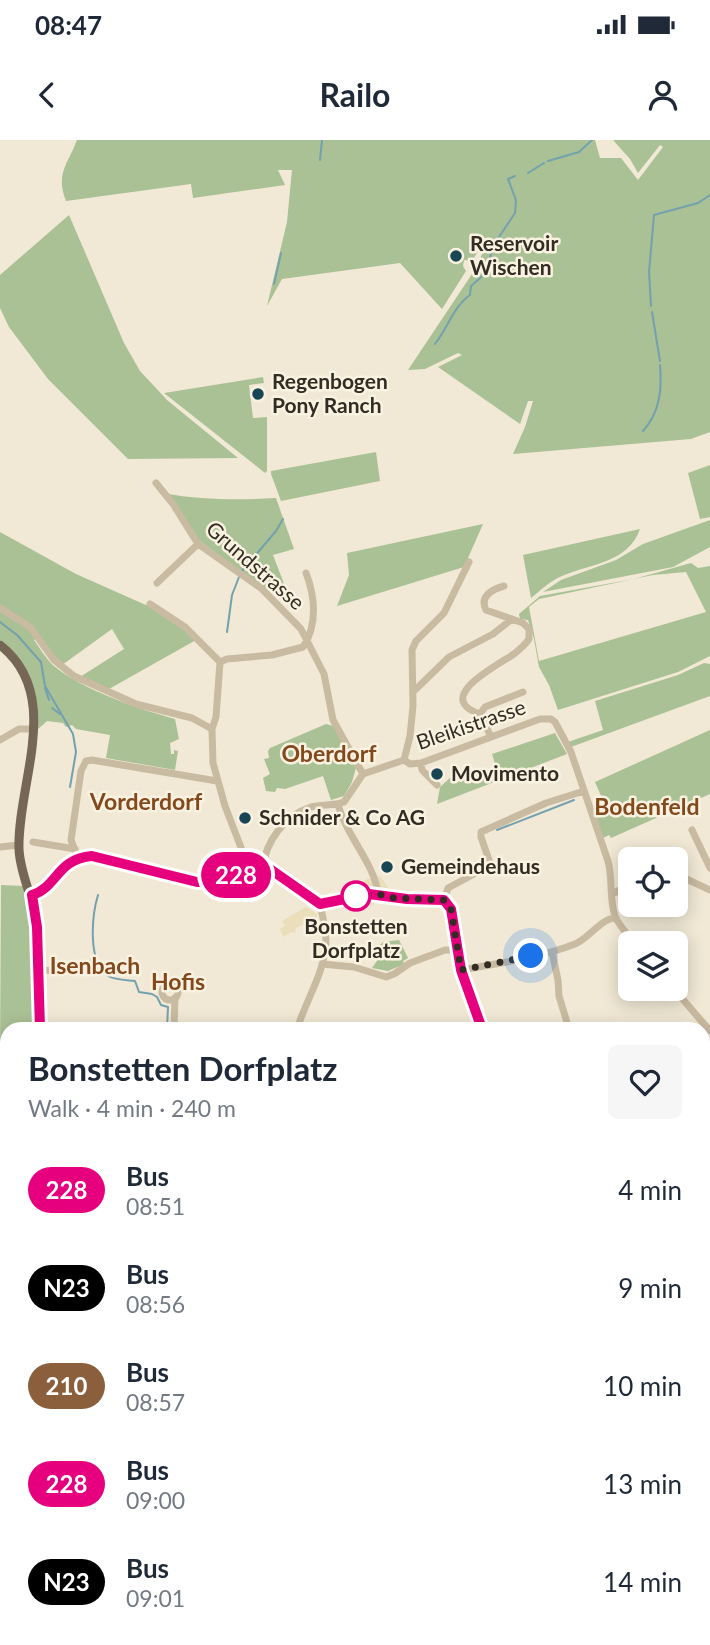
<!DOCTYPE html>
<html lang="en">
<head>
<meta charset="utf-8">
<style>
  body { margin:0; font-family:Lato,sans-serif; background:#f6f6f7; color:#1f2937; height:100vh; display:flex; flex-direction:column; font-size:26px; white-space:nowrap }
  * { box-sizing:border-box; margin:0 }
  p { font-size:23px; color:#747a83 }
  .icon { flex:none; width:38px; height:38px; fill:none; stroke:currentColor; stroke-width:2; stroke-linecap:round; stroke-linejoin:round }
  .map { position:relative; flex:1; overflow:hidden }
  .drawer { position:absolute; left:0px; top:882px; width:710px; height:623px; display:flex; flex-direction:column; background:#fff; border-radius:21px 21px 0 0; box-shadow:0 4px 18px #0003 }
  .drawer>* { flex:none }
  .badge { padding:0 14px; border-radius:23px; font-size:24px; line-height:46px }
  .fabs { position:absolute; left:618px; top:707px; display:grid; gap:14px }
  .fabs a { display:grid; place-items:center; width:70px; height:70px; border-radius:10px; background:#fff; box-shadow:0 4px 18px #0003; font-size:35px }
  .you { position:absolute; width:35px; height:35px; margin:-18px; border:5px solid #fff; border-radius:50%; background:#1a73e8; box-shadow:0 0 0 10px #1a73e833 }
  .map>.badge { position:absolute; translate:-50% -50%; box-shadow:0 0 0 4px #fff }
  .round { display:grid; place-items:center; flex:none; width:74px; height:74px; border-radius:10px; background:#f6f6f7 }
  .summary { display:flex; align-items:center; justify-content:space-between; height:119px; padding:0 28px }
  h1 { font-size:33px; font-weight:700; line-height:52px }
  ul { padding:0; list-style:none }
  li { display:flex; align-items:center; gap:21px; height:98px; padding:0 28px }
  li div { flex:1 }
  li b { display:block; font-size:26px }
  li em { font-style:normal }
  li .badge { min-width:77px; font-weight:700; text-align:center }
  .status { display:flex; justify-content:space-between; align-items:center; height:49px; padding:0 35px; background:#fff; direction:ltr }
  .status svg { height:19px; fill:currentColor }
  header { display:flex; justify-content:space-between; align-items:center; height:91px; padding:0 28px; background:#fff; font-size:32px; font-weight:700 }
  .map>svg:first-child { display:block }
  .green { fill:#aac095; fill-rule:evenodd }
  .plaza { fill:#eadebb }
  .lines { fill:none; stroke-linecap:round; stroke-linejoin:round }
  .stream { stroke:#74a1ae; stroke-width:2 }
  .minor { stroke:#c9bba1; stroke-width:7 }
  .major { stroke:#756655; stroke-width:9 }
  .rail { stroke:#332c24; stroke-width:2; stroke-dasharray:2 5; stroke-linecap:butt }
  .line-casing { stroke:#fff; stroke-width:16 }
  .line { stroke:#e6007e; stroke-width:10 }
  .walk { stroke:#332c24; stroke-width:7; stroke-dasharray:0 12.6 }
  .poi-dot { fill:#194655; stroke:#f9f2e1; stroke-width:2.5 }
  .stop-dot { fill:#fff; stroke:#e6007e; stroke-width:3.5 }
  .labels { text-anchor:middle; stroke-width:5; stroke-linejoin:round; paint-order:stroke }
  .poi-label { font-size:21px; font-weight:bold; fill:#332c24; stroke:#f9f2e1; text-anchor:start }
  .street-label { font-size:21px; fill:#332c24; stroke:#f9f2e1 }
  .stop-label { font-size:21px; font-weight:bold; fill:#332c24; stroke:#f9f2e1 }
  .neighbourhood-label { font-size:23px; font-weight:bold; fill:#83481c; stroke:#f9f2e1 }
</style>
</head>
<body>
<div class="status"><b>08:47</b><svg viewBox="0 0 49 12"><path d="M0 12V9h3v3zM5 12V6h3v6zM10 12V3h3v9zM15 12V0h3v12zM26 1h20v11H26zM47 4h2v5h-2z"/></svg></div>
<header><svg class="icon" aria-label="back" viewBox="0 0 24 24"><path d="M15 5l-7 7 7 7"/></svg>Railo<svg class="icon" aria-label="person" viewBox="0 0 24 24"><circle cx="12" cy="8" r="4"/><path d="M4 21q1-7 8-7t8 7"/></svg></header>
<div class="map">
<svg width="710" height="1505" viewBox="0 0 710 1505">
  <rect width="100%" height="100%" fill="#f1e9d5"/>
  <!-- green -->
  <path class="green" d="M77,0H595L600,18H621L638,40L663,7L660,5L638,33L630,19L613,0H710V292L691,299L513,314L525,287L533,261H528L520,284L438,227L462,215L458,213L425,229L408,230L474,131L484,110L480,108L472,121L464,120L463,126L466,131L442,169L400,123L282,139L267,166L287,82L292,30H278L285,45L193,58L191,44L66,61C55,34 68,24 77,0Z
    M69,75L124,203L140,231L167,260L238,318L128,319L48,239L9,187L0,168V135Z
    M263,237L264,243L249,245L253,278L267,277V331L265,333L164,253Z
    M376,312L380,341L281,361L271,334V331Z
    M710,325V377L700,379L688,333Z
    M168,354C202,360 242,360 276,358L294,409L273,415L286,449L268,451L197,399Z
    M710,380V407L673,427L543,452L561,440L616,420L643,404Z
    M483,384L464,427L337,466L349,435L347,413Z
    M640,389C628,423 592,423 562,436C550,441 541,450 531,458L523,415Z
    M0,392L76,434L148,466L171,480L196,500L109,549L80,537L124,509L112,489L62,525L39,496L34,500C40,508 46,519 54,526C83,550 139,569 175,579L179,599L170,603L171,614H174V610L178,611L175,630L106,618L110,595L76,589L72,585L66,587L63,583L47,581L37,590C37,555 32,523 0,500Z
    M691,423L698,428L710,426V516L678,532L558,570L549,545L539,527L534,499L528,480L520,479L519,474L540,456L634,439ZM686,432L706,472L539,521L529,467L539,459L653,435Z
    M704,523L710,524V556L571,607L568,602L603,590L595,561L678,535Z
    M326,584L333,586L356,628L352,642L344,656L331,660L323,636L285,649L277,648L275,652L266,651L263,638L270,634L264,619L269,618L268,611L270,608Z
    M710,590V654L611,698L609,695L603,698L596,678L608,672L595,642Z
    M555,593L567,614L437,664L440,647L451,637L455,643L496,627L492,614Z
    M1,745L24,746L33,781L36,889H7V916L0,922Z
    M399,800L408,818L403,821L404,824L388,831L372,828L381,815L379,806L383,802Z
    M710,1246V1353L704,1354V1247Z
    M7,1471V1498H72L71,1505H1Z"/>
  <!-- plaza -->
  <path class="plaza" d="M380,736L399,763L380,760L370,766L368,760L339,766L332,755L372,737Z
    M306,767L317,774V780L307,785L306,783L296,788L295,793L292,792L283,797L280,789L285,786L282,781Z"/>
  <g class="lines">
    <!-- stream -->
    <path class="stream" d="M320,20L322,0
      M548,21L579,12L592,0
      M528,33L544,23
      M274,144L281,113
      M651,166L649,132L654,75L698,63L710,55
      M652,172L660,221
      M435,204C447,189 454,166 470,155L471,146L486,133L493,106L515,73L516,60L508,39L515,36
      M643,291C660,272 662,250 660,225
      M242,431L276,391L283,379
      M0,482L17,495L41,522L45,546L73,594L76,612L70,647
      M227,492L232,455L239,437
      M45,548L49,560
      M52,568L60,574
      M497,690L574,660
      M98,755C92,775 87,822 108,836C115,840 127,840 135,841L139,852L152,854L157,857L161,865L168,867L167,889
      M78,1505L79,1498
      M554,1505L559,1498"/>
    <!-- minor -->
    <path class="minor" d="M156,343L173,364L198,404L262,449L301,489L324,534L333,580L363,634
      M157,443L198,404
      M150,464L185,487L220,522
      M0,468L30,487L54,520L74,536L136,564L192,578L212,589
      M414,551L449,517L493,494L512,479
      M480,574L485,567L523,552
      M491,597L480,574C432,558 498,525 514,514C519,510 525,505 529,499V489L523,483L486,470C479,456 493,449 504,446
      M0,600L19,589H33
      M404,620L410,624L421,623L540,579H551L555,582L571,612L608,721C613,739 609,759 615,776C619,786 628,795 635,803
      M404,620L410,596L413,566L412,510L416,501L444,473L469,422
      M421,623L422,630L437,645
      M338,664C346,696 375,724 378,754
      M692,690L710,728
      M33,702L75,709
      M0,707L19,705
      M78,718L71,700L81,631L86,621L92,620L217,641
      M263,728C265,702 285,675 311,667C322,664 333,666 344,662L363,634L404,620
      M250,731L225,666L213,623L212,589L216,577L220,522L227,519L272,515L303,507C318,485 315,456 306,433
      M676,734L710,750
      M612,754L630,745
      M31,755C58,747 56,719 92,716L197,742L216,741L256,730L270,729L320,764L356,756L378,754L407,759H440L449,764L451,769L462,830L482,889
      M444,760L448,748L489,726L490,723L481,697V692L546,663L584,651
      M552,812L558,840L559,856L569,889
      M322,824L354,827L386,837L394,834L410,823L445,810H457
      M462,830C499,823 539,818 575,804C589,798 602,778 615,778
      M37,831L89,828L94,820
      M162 852a8 8 0 1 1 16 0a8 8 0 1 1-16 0Z
      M674,849L710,891
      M174,889L175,858
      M297,889C306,860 324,834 326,803C326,790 323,777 320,764
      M0,925L7,918
      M704,938L710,932
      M0,1005L7,1004
      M0,1076L7,1036
      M0,1329L7,1328
      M286,1505L288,1498"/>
    <!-- major -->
    <path class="major" d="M0,505C64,555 17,643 19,709C20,736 35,760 37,787C40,821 34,855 40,889
      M704,998L710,997
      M254,1505L255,1498"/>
    <!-- rail -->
    <path class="rail" d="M704,1039L710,1038
      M272,1505L273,1498"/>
  </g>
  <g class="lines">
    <defs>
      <path id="line" d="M40,889L37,787L32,755C58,747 56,719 92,716L197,742L216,741L258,729H270L320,764L369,754L407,759L444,760L451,769L461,830L482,889"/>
    </defs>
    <!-- line casing -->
    <use href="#line" class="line-casing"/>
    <!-- line -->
    <use href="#line" class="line"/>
    <!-- walk -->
    <path class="walk" d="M356,756L378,754L394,758L444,760L451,769L461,830L531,816"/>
  </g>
  <!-- markers -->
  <g class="poi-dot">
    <circle cx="456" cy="116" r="7"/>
    <circle cx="258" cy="254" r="7"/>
    <circle cx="437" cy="634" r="7"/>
    <circle cx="245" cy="678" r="7"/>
    <circle cx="387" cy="727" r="7"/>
  </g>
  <circle class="stop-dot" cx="356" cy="756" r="14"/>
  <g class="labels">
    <!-- poi labels -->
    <g class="poi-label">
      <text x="470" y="111">Reservoir<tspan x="470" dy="24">Wischen</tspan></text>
      <text x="272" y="249">Regenbogen<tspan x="272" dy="24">Pony Ranch</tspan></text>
      <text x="451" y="641">Movimento</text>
      <text x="259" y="685">Schnider &amp; Co AG</text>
      <text x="401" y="734">Gemeindehaus</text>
    </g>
    <!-- street labels -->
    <g class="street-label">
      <text transform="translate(255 426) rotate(41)" y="7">Grundstrasse</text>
      <text transform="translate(471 585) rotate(-19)" y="7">Bleikistrasse</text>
    </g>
    <!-- stop labels -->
    <g class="stop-label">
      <text x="356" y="794">Bonstetten<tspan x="356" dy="24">Dorfplatz</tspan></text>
    </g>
    <!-- neighbourhood labels -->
    <g class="neighbourhood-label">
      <text x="329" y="622">Oberdorf</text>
      <text x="146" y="670">Vorderdorf</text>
      <text x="647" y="675">Bodenfeld</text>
      <text x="95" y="834">Isenbach</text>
      <text x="178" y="850">Hofis</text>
    </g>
  </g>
</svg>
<div class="fabs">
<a><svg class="icon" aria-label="locate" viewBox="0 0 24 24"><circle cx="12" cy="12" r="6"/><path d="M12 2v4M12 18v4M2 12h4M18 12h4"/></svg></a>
<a><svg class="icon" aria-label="layers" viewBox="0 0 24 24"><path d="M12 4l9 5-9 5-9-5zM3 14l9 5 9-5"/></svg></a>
</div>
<div class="you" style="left:531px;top:816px"></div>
<b class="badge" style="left:236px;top:735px;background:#e6007e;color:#fff">228</b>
<section class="drawer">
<div class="summary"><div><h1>Bonstetten Dorfplatz</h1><p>Walk · 4 min · 240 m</p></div><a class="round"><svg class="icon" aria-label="heart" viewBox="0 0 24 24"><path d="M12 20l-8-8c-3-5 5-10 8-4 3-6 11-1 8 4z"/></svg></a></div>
<ul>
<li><span class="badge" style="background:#e6007e;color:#fff">228</span><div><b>Bus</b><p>08:51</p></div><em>4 min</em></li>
<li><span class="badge" style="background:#000;color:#fff">N23</span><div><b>Bus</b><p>08:56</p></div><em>9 min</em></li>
<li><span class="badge" style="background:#8b5e3c;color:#fff">210</span><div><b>Bus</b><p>08:57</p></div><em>10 min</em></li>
<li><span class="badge" style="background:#e6007e;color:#fff">228</span><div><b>Bus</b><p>09:00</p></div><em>13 min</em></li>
<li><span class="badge" style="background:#000;color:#fff">N23</span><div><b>Bus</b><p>09:01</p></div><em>14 min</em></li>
</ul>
</section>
</div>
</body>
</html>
